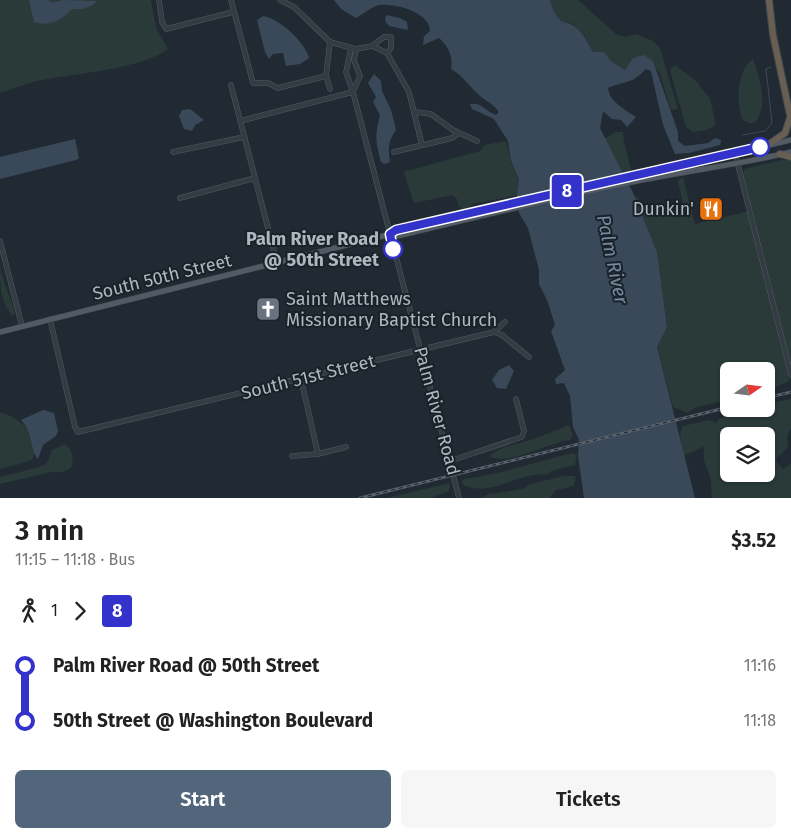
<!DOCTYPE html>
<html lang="en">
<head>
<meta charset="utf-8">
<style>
  body { margin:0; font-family:"Fira Sans",sans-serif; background:#f6f6f6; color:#222; height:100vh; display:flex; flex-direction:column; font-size:19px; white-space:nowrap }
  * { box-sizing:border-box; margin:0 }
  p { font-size:16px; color:#767676 }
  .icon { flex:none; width:28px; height:28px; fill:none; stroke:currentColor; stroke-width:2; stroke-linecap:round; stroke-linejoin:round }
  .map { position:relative; height:498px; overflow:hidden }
  .sheet { display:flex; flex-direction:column; background:#fff; flex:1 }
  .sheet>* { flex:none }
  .badge { padding:0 10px; border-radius:4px; font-size:18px; line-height:32px }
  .needle { width:32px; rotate:76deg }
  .fabs { position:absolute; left:720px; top:362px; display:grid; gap:10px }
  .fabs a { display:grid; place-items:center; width:55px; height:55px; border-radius:8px; background:#fff; box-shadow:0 1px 4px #0004; font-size:25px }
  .map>.badge { position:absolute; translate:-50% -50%; box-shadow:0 0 0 2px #fff }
  .legs { display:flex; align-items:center; gap:8px; height:55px; padding:0 15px; font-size:16px }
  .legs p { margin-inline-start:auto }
  .headline { display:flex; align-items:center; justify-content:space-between; height:85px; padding:0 15px }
  h1 { font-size:28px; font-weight:600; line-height:38px }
  .action { display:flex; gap:10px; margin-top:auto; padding:10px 15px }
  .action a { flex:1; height:58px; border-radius:8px; background:#51667b; color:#fff; font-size:20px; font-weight:600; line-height:58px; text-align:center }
  .action a+a { background:#f6f6f6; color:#222 }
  ul { padding:0 15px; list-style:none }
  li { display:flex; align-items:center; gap:18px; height:55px; font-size:19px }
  li i { display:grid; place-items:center; width:8px; height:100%; margin:0 6px; background:currentColor }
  li i::after { content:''; width:12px; height:12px; margin:-6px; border:4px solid; border-radius:50%; background:#fff }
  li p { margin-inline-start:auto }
  li:first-child i { background:linear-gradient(#0000 50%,currentColor 0) }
  li:last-child i { background:linear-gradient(currentColor 50%,#0000 0) }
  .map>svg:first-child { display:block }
  .green { fill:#293a38; fill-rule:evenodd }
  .water { fill:#39495a }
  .pier { fill:#212a32 }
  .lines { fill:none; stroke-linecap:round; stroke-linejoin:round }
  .stream { stroke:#39495a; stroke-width:1 }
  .minor-casing { stroke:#525a61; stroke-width:5.5 }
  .major-casing { stroke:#3e454d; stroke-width:6 }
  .highway-casing { stroke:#3f474e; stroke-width:8 }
  .minor { stroke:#343c43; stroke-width:4.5 }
  .major { stroke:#525b63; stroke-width:5 }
  .highway { stroke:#685e52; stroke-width:6 }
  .rail-casing { stroke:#59626c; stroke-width:3 }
  .rail { stroke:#1a2128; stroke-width:1; stroke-dasharray:4; stroke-linecap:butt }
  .line-1-casing { stroke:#fff; stroke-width:11 }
  .line-1 { stroke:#33c; stroke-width:8 }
  .stop-1-dot { fill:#fff; stroke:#33c; stroke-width:2.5 }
  .labels { text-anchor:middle; stroke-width:4; stroke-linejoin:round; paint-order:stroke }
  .poi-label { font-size:18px; fill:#aeb7c0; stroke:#1a2128; text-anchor:end }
  .stop-label { font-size:18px; font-weight:bold; fill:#aeb7c0; stroke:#1a2128; text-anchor:end }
  .street-label { font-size:18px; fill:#aeb7c0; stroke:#1a2128 }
  .water-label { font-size:19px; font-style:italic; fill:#738aa0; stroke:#1a2128 }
</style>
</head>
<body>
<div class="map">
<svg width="791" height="498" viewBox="0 0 791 498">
  <rect width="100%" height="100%" fill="#212a32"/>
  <!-- green -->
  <path class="green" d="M0,0H151L156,28L168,49C144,68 79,73 48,79C32,81 15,88 0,93Z
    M550,0H578L616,34L625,37L636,34L653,41L660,48L678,109L671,110L660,74L652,61L628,67L625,70L611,61L604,52H593L585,37L571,23L562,22L554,12Z
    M753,59C760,80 769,103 755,123H749L742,119C736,103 737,69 753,59Z
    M675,65L696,81L710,99L716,125L707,130L693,132L686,127L671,74V68Z
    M616,132H623L624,142L632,173L629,171L628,174L620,170L604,139Z
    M506,141L511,162L519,179L517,195L473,204L464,212L460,206L459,209L457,199L453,195L414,203L404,173L406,171L480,151L485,145Z
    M782,160H791V373L743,175L744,169Z
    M683,177L695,224L749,211L789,381L766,392V371H729V400L697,407L687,413L673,407L657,347L667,327L657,253L633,193L650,212L667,208L671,215L676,213L683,203L678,181Z
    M0,266C2,281 11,297 15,313L13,316C0,303 0,283 0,266Z
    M791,399V428L787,437L788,447L776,459L778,464L783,469L791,463V498H712C711,492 712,483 710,477C706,465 701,460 705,446L683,456L680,433L683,426L709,420L716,423L719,419L752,409H766V404ZM729,436H766V474H729Z
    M0,412C19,418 44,436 32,460L0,469Z
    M569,425L573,435L570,440C550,442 507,467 489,456L502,448L534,439Z
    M65,444C73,450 74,459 71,468L63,472H51L0,484V477L39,467L47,463L52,450Z
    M572,453L577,455L575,465L551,471L549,474C543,475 538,474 533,475C510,479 482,498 461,483L464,479C501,474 536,462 572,453Z
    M564,476H576L574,486L556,490L550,498H481L488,494L517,490L525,488L530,484Z
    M450,483L449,491L431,498H387Z"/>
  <!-- water -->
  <path class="water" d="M29,0H48L53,3L62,0L97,1C92,8 80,10 72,9C61,21 49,27 34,22Z
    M334,0H550L554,12L562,22C578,23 586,39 593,52H604L611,61L625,70L633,58L644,55L653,61L657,72L678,132V141L685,146L708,143L715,138L721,140L720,145L689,153L675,154L663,125L651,71L646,69C631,85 626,80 608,88C609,102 626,110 636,117L627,127L621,120L612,119L603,111L600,128L633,193L657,252L667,327L657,347L695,498H584L578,456L579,440L573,427L570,396L564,383L556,384L555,379L565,370L551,331L555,325L547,300L539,284V270L528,228L519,213L517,195L519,179L511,161L508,141L494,119L472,109L470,104C482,102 485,111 496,115L499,112C493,103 485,101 478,94C468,85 463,76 451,69C453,56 449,47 439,38L423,45L424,36L430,31C430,12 395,3 379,5C373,6 362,15 356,18L341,9Z
    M386,15L400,18L407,22L408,30L389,26L385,21Z
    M263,16C279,18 305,42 309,58L300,64L286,66L283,53L273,54L269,59L265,52L257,20Z
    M374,74L381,81L382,91L391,110L396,130C388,141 388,149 390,162L384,164L381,162C375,140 375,136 380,115L373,102L376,97L368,83Z
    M190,109L204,120L195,125L192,131L184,129L179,116L182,110Z
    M75,139L79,158L76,160L0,179V157Z
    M509,365L514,371L506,389L497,388L492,380L499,370Z
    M43,410L54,413L58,431L56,436L43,445L38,459C30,451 34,434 21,420Z"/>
  <!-- pier -->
  <path class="pier" d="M678,418L679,421L576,446V444Z"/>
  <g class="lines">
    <!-- stream -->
    <path class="stream" d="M742,135L765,131L772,123L766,69L771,67"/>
    <defs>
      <path id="minor" d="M159,0L162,22L166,29L233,12
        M231,0L253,83H268L278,88L326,76
        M280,0L294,7L330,42L356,49L372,46L387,53L409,92L422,145
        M372,46L384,37H391V48L387,53
        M351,48L346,72L353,92L459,498
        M231,85L277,263
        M330,89L326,76L330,42
        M353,92L360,76L354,60L356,49
        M414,112L431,114L453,130L477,141
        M240,121L353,92
        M173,152L244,137
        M394,152L452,138L459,133
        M735,153L791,375
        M180,198L255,178
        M0,241L22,326
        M50,319L75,427L78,432L494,332L502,335L529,357
        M494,332L505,322
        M301,379L318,454
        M292,456L318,454L346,447
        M450,461L522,437L524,431L516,399"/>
      <path id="major" d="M390,234L396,230L791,140
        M0,332L383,236H397C479,217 560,196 642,180C692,170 742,164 791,152"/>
      <path id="highway" d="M769,0L773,35L791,120
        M768,145L785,133L790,118
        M780,154L791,157"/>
    </defs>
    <!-- minor casing -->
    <use href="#minor" class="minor-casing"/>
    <!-- major casing -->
    <use href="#major" class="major-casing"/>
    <!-- highway casing -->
    <use href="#highway" class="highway-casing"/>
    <!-- minor -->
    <use href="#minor" class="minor"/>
    <!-- major -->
    <use href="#major" class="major"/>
    <!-- highway -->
    <use href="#highway" class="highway"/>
    <defs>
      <path id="rail" d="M766,398L791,392
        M360,498L729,407"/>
    </defs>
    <!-- rail casing -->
    <use href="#rail" class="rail-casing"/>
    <!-- rail -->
    <use href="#rail" class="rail"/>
  </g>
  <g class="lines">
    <defs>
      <path id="line-1" d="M393,249L390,234L396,230L760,147"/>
    </defs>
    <!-- line-1 casing -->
    <use href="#line-1" class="line-1-casing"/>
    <!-- line-1 -->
    <use href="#line-1" class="line-1"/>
  </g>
  <!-- icons -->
  <defs>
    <symbol id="restaurant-square" viewBox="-11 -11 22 22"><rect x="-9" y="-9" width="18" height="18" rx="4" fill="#e8710a" stroke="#1a2128"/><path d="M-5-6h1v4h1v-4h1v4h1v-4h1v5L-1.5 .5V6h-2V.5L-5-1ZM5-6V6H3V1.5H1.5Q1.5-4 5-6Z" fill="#fff"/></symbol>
    <symbol id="church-square" viewBox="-11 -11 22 22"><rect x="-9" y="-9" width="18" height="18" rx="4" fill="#6b7280" stroke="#1a2128"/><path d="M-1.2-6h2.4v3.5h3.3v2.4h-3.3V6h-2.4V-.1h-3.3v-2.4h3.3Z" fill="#fff"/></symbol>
  </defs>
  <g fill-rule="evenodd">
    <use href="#restaurant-square" x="697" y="195" width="28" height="28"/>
    <use href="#church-square" x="254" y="295" width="28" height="28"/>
  </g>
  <!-- markers -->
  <g class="stop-1-dot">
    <circle cx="760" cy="147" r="9"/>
    <circle cx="393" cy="249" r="9"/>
  </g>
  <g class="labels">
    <!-- poi labels -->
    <g class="poi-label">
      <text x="694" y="215">Dunkin'</text>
      <text x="286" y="305" text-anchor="start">Saint Matthews<tspan x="286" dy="21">Missionary Baptist Church</tspan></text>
    </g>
    <!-- stop labels -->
    <g class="stop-label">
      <text x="379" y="245">Palm River Road<tspan x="379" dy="21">@ 50th Street</tspan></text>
    </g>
    <!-- street labels -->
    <g class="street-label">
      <text transform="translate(162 277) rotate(-14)" y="6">South 50th Street</text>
      <text transform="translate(308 377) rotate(-14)" y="6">South 51st Street</text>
      <text transform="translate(437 411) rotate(75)" y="6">Palm River Road</text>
    </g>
    <!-- water labels -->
    <g class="water-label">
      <text transform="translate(613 259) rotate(78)" y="7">Palm River</text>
    </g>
  </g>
</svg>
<div class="fabs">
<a><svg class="needle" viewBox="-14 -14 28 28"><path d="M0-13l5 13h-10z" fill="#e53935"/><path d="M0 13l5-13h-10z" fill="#767676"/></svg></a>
<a><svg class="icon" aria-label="layers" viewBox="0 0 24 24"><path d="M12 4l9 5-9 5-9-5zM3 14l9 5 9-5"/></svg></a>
</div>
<b class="badge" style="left:567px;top:191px;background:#33c;color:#fff">8</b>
</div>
<section class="sheet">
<div class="headline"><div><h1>3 min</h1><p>11:15 – 11:18 · Bus</p></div><b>$3.52</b></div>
<div class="legs"><svg class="icon" aria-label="walk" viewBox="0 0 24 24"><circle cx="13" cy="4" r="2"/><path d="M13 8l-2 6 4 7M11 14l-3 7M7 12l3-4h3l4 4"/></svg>1<svg class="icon" aria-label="forward" viewBox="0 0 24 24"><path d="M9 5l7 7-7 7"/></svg><b class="badge" style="background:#33c;color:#fff">8</b></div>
<ul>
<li><i style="color:#33c"></i><b>Palm River Road @ 50th Street</b><p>11:16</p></li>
<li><i style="color:#33c"></i><b>50th Street @ Washington Boulevard</b><p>11:18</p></li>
</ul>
<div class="action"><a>Start</a><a>Tickets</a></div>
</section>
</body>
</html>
